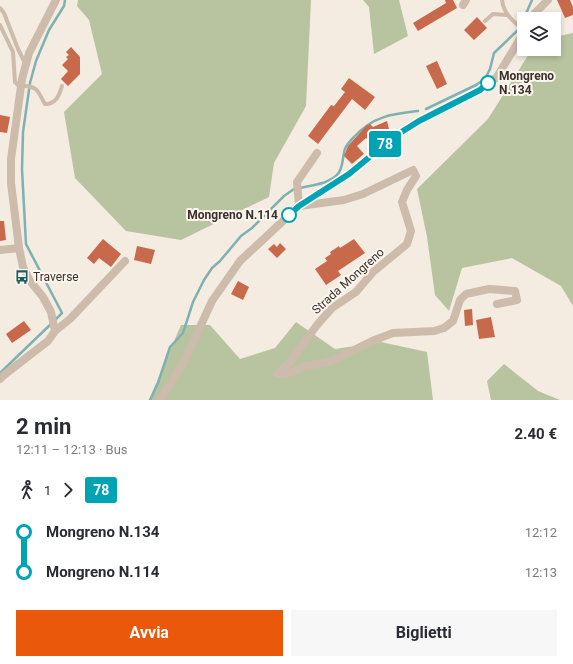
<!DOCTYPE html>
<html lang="it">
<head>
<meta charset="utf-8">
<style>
  body { margin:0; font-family:Roboto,sans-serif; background:#f7f7f7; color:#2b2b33; height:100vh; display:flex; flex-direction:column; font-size:15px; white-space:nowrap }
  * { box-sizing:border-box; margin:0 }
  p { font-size:13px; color:#7c7c81 }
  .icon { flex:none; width:22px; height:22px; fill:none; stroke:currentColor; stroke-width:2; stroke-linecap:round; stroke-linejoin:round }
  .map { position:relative; height:400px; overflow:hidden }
  .details { display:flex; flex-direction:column; background:#fff; flex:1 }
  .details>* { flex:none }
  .badge { padding:0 8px; border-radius:3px; font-size:14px; line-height:26px }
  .fabs { position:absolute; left:517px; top:12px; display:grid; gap:8px }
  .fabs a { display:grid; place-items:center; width:44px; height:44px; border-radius:0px; background:#fff; box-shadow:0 2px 6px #0003; font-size:20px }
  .map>.badge { position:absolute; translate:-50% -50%; box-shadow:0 0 0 2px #fff }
  .legs { display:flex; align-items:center; gap:6px; height:44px; padding:0 16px; font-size:13px }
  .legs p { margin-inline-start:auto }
  .headline { display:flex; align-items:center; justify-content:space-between; height:68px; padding:0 16px }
  h1 { font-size:22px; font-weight:700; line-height:30px }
  .action { display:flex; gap:8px; margin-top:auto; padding:8px 16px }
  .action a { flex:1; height:46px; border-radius:0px; background:#ea580c; color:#fff; font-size:16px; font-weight:700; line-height:46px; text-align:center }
  .action a+a { background:#f7f7f7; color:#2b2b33 }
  ul { padding:0 16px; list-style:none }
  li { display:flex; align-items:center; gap:14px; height:40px; font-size:15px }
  li i { display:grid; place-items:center; width:6px; height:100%; margin:0 5px; background:currentColor }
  li i::after { content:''; width:10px; height:10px; margin:-5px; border:3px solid; border-radius:50%; background:#fff }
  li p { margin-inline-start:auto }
  li:first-child i { background:linear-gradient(#0000 50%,currentColor 0) }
  li:last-child i { background:linear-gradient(currentColor 50%,#0000 0) }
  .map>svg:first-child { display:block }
  .green { fill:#b8c4a0 }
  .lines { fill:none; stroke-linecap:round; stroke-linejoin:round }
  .stream { stroke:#7fb0b2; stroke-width:2.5 }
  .building { fill:#c8694b }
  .service { stroke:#cdbbac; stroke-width:4 }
  .minor { stroke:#cdbbac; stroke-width:8 }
  .line-1-casing { stroke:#fff; stroke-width:9 }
  .line-1 { stroke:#00a3b4; stroke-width:6 }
  .stop-1-dot { fill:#fff; stroke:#00a3b4; stroke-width:2 }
  .labels { text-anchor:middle; stroke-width:4; stroke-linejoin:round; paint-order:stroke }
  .stop-label { font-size:12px; font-weight:bold; fill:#3b302b; stroke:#fbf5ee; text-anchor:start }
  .poi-label { font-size:12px; fill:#3b302b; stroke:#fbf5ee; text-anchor:start }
  .street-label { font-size:12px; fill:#3b302b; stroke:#fbf5ee }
</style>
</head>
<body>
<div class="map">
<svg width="573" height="400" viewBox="0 0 573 400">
  <rect width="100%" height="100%" fill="#f4ebe1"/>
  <!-- green -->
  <path class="green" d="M78,0H311L306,106L274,163L269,197L181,240L126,231L75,178L64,112L102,74L89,20L77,6Z
    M363,0H399L408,36L374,54L369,7Z
    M573,33V306L561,286L512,258L462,268L449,311L435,295L427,237L417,189L488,119L532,49H554V37Z
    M296,322L335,349L381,342L427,352L433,400H149L181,325H210L240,359L275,348Z
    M504,364L538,391L560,400H491L487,381Z"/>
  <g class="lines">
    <!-- stream -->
    <path class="stream" d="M521,25L532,0
      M426,109L476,85L485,79L490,69L494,53L518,30
      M300,188C313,185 328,184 337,175C344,168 342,157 345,149C347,144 351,140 354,137C373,116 392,114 418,111
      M55,320L62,313L26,244L22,169L23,132L30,83L36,61L49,30L64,6L65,0
      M0,373L52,323
      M150,400L158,383L170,347L183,333L193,302L204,280L212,268L220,261L241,236L252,228L284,196L294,189"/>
  </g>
  <!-- building -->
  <path class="building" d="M445,0H453L457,8L418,31L413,23L446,3Z
    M557,0H570L573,7V15L565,18Z
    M477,17L487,28L474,40L464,30Z
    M71,47L80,57V74L68,86L61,79L68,71L62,65L68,59L66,57L69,55L66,52Z
    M437,61L447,84L437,89L426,66Z
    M349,78L375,97L365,110L352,99L318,144L308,136L331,105L334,106L345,92L341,89Z
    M0,115L10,117L7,133L0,132Z
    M387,121L389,129L392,132L373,147L366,138L357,146L364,154L352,164L344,156L348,146L366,126L370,124L373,127Z
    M0,221H4L6,240L0,241Z
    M103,239L121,254L111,267L99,258L94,264L87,258Z
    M354,239L365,253L338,271L341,275L326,285L315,269L327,261L325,258L331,254L330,252L339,246L340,248Z
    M280,243L286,249L277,258L268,249L274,244L277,247Z
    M137,246L155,250L151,264L134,260Z
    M238,281L249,287L243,300L231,294Z
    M472,309L473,325L465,326L464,310Z
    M491,317L495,337L479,339L476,320Z
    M24,321L31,330L12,343L6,334Z"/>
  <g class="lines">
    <!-- service -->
    <path class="service" d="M502,0C504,15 513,21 524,30
      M0,8L4,13L18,49L25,63
      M485,21L493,14L507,15
      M0,25L13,52L15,82L21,88
      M21,85C40,88 36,89 45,104C56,104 59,96 62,86"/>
    <!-- minor -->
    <path class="minor" d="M463,5L466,0
      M532,19L535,13L548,0
      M317,153L297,182L299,206L344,200L363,194L413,170L416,176L407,190L402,202L411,231L407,244L373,272L356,292L332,308L317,325L290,362L277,374H286L304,367L332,361L372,341L393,333L434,331L444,328L453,321L460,300L466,294L489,289L515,291L517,300L497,304
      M0,250L19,248
      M55,331L70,319L125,261
      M0,379L4,375L48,341L55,331L51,312L43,297L30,281L23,267L19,248L11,183V159L22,79L29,53L56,0
      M160,400L183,364L212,301L240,261L299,206L349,174L395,136L419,121L480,90L497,77L524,32"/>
  </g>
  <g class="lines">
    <defs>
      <path id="line-1" d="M289,215L299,206L349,174L395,136L419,121L480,90L488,83"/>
    </defs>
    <!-- line-1 casing -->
    <use href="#line-1" class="line-1-casing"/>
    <!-- line-1 -->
    <use href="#line-1" class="line-1"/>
  </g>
  <!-- icons -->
  <defs>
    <symbol id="bus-bare" viewBox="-9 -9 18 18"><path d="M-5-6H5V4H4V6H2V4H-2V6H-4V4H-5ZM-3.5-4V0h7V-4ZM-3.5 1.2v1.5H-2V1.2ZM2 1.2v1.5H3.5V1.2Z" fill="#1f5a5e" stroke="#fbf5ee" stroke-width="2.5" paint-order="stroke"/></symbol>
  </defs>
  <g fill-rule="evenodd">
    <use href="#bus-bare" x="12" y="267" width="20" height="20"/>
  </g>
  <!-- markers -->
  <g class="stop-1-dot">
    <circle cx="488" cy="83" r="7"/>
    <circle cx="289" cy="215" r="7"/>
  </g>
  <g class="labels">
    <!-- stop labels -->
    <g class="stop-label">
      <text x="499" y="80">Mongreno<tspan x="499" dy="14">N.134</tspan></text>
      <text x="278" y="219" text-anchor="end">Mongreno N.114</text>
    </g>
    <!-- poi labels -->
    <g class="poi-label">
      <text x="33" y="281">Traverse</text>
    </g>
    <!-- street labels -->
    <g class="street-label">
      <text transform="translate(348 281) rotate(-42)" y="4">Strada Mongreno</text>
    </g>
  </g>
</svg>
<div class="fabs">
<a><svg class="icon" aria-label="layers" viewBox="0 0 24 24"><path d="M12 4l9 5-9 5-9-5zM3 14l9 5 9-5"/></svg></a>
</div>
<b class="badge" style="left:385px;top:144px;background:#00a3b4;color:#fff">78</b>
</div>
<section class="details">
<div class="headline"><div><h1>2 min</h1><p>12:11 – 12:13 · Bus</p></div><b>2.40 €</b></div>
<div class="legs"><svg class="icon" aria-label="walk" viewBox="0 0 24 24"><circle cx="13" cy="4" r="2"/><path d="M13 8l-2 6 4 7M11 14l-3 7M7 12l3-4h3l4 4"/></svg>1<svg class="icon" aria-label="forward" viewBox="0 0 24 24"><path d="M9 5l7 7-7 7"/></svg><b class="badge" style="background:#00a3b4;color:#fff">78</b></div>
<ul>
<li><i style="color:#00a3b4"></i><b>Mongreno N.134</b><p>12:12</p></li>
<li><i style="color:#00a3b4"></i><b>Mongreno N.114</b><p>12:13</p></li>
</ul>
<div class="action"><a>Avvia</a><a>Biglietti</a></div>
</section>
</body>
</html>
